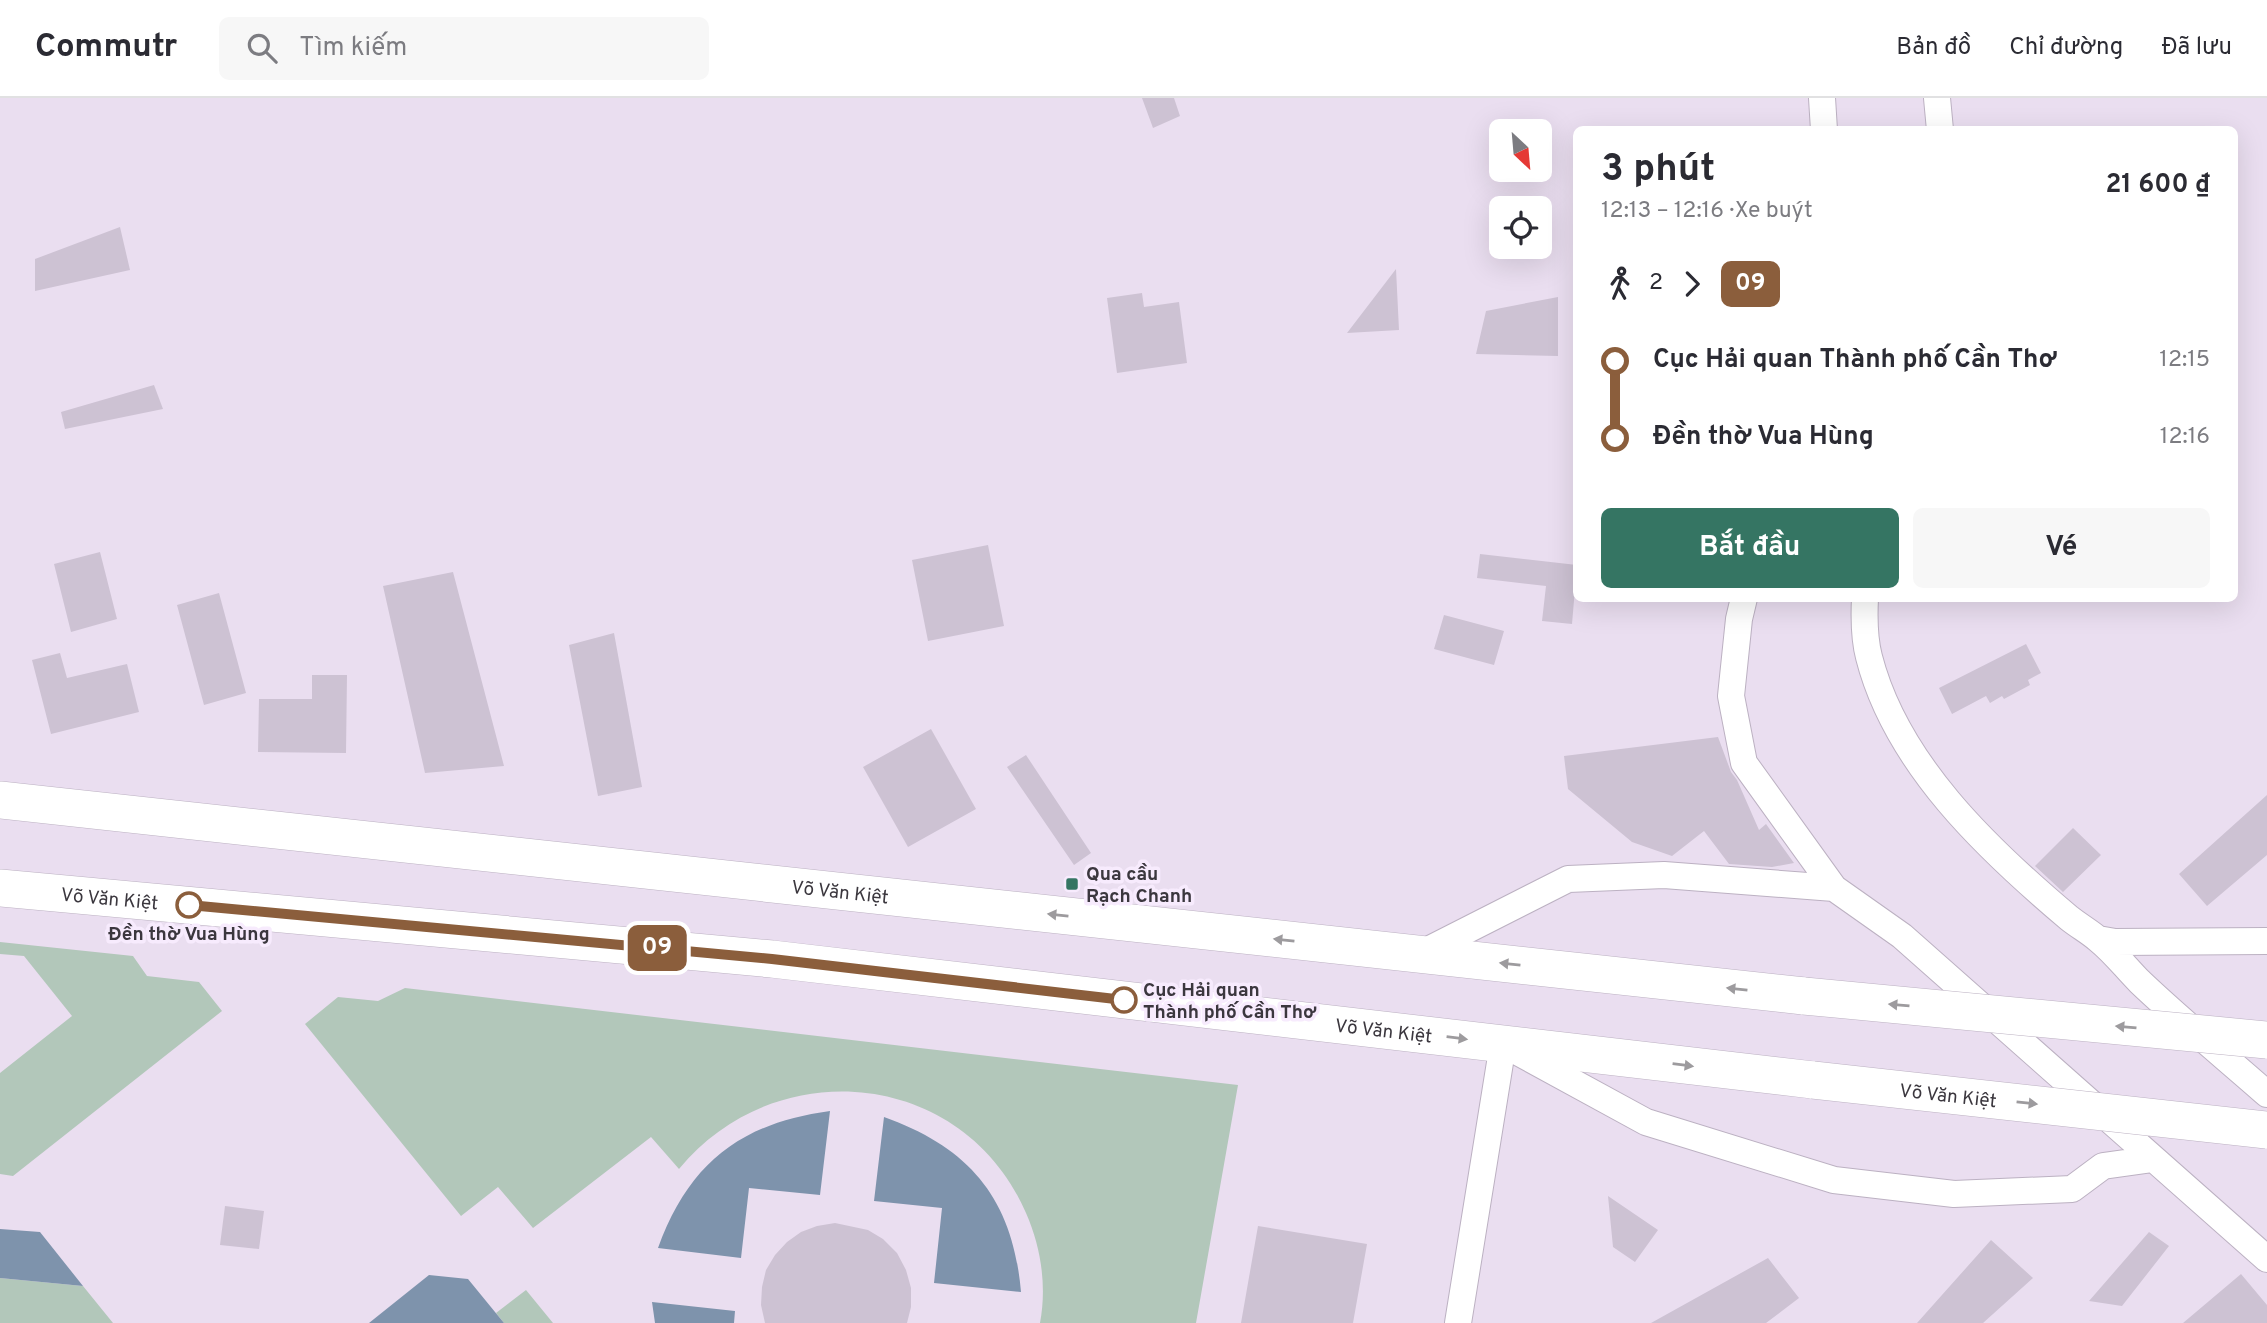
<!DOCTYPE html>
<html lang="vi">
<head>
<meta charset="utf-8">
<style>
  body { margin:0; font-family:Overpass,sans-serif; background:#f7f7f7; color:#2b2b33; height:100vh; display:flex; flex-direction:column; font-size:26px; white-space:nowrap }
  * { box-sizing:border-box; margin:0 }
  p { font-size:23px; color:#7c7c81 }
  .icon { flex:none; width:38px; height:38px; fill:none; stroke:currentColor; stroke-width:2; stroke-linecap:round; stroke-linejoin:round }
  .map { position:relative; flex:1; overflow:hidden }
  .details { position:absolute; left:1573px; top:28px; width:665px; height:476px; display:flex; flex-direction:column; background:#fff; border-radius:10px; box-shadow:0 7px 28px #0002 }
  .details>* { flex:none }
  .badge { padding:0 14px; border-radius:10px; font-size:24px; line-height:46px }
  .needle { width:46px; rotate:154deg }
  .tools { position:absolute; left:1489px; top:21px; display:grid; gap:14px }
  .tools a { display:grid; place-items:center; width:63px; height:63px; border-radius:10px; background:#fff; box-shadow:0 7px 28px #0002; font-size:35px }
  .map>.badge { position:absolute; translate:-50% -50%; box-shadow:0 0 0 4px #fff }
  .legs { display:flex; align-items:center; gap:10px; height:77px; padding:0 28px; font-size:23px }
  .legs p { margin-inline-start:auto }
  .head { display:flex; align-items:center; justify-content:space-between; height:119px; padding:0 28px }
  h1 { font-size:38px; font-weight:700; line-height:52px }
  .button { display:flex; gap:14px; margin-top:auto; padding:14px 28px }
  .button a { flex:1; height:80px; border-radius:10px; background:#357563; color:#fff; font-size:28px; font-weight:700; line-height:80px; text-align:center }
  .button a+a { background:#f7f7f7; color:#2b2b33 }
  ul { padding:0 28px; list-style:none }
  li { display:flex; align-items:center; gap:24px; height:77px; font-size:26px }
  li i { display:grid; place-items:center; width:10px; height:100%; margin:0 9px; background:currentColor }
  li i::after { content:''; width:18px; height:18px; margin:-9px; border:5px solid; border-radius:50%; background:#fff }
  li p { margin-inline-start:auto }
  li:first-child i { background:linear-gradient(#0000 50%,currentColor 0) }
  li:last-child i { background:linear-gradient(currentColor 50%,#0000 0) }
  header { display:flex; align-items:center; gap:42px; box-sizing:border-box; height:98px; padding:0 35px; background:#fff; border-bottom:2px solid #e1e1e2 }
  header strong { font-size:33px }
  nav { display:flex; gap:38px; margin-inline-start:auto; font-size:24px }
  .search { width:490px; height:63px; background:#f7f7f7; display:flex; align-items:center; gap:18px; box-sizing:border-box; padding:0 24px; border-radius:10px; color:#7c7c81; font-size:26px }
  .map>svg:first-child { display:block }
  .green { fill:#b2c7ba }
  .water { fill:#7e93ac }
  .building { fill:#cdc2d3 }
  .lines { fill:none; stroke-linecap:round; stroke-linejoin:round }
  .minor-casing { stroke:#bcb1c2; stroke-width:28 }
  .secondary-casing { stroke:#bcb1c2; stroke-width:38 }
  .minor { stroke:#fff; stroke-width:26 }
  .secondary { stroke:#fff; stroke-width:37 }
  .secondary-bridge-casing { stroke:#bcb1c2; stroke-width:38; stroke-linecap:butt }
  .secondary-bridge { stroke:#fff; stroke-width:37 }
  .oneway { fill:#9d9b9e }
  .line-1-casing { stroke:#fff; stroke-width:16 }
  .line-1 { stroke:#8b5e3c; stroke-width:10 }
  .poi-dot { fill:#357563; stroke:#f7ebfd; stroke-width:2.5 }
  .stop-1-dot { fill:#fff; stroke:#8b5e3c; stroke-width:3.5 }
  .labels { text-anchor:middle; stroke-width:7; stroke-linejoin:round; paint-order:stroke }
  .poi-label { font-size:19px; font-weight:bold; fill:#3b373e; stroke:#f7ebfd; text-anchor:start }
  .street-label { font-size:19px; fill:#3b373e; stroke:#f7ebfd }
  .stop-label { font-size:19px; font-weight:bold; fill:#3b373e; stroke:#f7ebfd }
</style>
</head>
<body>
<header>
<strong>Commutr</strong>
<div class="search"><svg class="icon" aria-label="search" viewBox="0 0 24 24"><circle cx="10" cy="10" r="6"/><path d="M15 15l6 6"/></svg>Tìm kiếm</div>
<nav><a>Bản đồ</a><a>Chỉ đường</a><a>Đã lưu</a></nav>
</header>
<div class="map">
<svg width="2267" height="1225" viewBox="0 0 2267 1225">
  <rect width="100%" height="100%" fill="#eadef0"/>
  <!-- green -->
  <path class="green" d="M0,844L133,858L147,878L199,884L222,913L13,1078L0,1076V975L72,918L24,858L0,856Z
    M405,890L1238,987L1196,1225H1040C1047,1188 1041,1149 1026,1115C964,971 776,953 679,1071L651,1039L533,1130L498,1089L461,1118L305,926L338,899L378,903Z
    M0,1180L83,1188L113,1225H0Z
    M526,1192L553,1225H504L496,1215Z"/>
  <!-- water -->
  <path class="water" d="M830,1013L820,1097L749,1090L741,1160L658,1150C689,1065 741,1025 830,1013Z
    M884,1019C971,1050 1013,1102 1021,1194L934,1185L942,1110L874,1103Z
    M0,1131L40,1134L83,1188L0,1180Z
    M429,1177L468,1181L504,1225H369Z
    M652,1204L735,1213L734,1225H655Z"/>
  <!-- building -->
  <path class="building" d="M1142,0H1174L1180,18L1153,30Z
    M120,129L130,172L35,193V161Z
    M1396,171L1399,232L1347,235Z
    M1142,195L1144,209L1179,204L1187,265L1117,275L1107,200Z
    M1558,199V258L1476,256L1486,213Z
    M154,287L163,311L65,331L61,314Z
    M988,447L1004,528L928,543L912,462Z
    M100,454L117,521L71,534L54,466Z
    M1480,456L1577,467L1572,526L1542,523L1546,488L1477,480Z
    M453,474L504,668L425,675L383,488Z
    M219,495L246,595L204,607L177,507Z
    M1444,517L1504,533L1494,567L1434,551Z
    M614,535L642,689L598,698L569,547Z
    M2026,546L2041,575L2028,582L2030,587L2004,601L2002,598L1990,605L1986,598L1952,616L1939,590Z
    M60,555L67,580L127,566L139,614L51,636L32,562Z
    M312,577H347L346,655L258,654L259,601H312Z
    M931,631L976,711L908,749L863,669Z
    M1718,639L1731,674L1737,682L1759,732L1766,726L1794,765L1772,769L1729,766L1704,733L1672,758L1632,744L1568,691L1564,658Z
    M1026,657L1091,755L1074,767L1007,669Z
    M2267,697V757L2207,808L2179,776Z
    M2073,730L2101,757L2063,794L2035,768Z
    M1608,1098L1658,1132L1635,1164L1613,1149Z
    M225,1108L264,1113L259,1151L220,1147Z
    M835,1125L868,1132L883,1141L897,1155L906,1172L911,1190V1209L907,1225H765L761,1207L762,1189L766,1172L775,1157L787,1144L801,1134L817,1128Z
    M1258,1128L1367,1146L1353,1225H1241Z
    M2149,1134L2169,1148L2122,1208L2089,1203Z
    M1991,1142L2033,1180L1983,1225H1917Z
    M1768,1160L1799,1200L1766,1225H1651Z
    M2241,1176L2267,1207V1225H2183Z"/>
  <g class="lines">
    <defs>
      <path id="minor" d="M1822,0L1824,32
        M1937,0L1940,32
        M1744,500L1739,521L1731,598L1744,665L1834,790L1902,838L2267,1161
        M1865,500C1864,520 1864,540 1869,559C1896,665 1987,751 2069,820C2079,828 2090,834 2099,842C2114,854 2126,870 2140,884C2181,923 2225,959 2267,996
        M2098,841L2115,844L2267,843
        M1420,856L1568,781L1664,777L1834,790
        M1458,1225L1503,946L1646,1024L1834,1082L1954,1096L2072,1091L2103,1068L2153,1061"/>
      <g id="secondary">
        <path id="s1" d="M0,702L1804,898"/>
        <path id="s2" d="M0,790L772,861L1813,982"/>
      </g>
    </defs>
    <!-- minor casing -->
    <use href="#minor" class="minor-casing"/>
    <!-- secondary casing -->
    <use href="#secondary" class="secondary-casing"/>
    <!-- minor -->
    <use href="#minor" class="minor"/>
    <!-- secondary -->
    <use href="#secondary" class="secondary"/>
    <defs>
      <g id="secondary-bridge">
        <path d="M1804,898L2267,942"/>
        <path id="s3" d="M1813,982L2267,1032"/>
      </g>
    </defs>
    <!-- secondary-bridge casing -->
    <use href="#secondary-bridge" class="secondary-bridge-casing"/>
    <!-- secondary-bridge -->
    <use href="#secondary-bridge" class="secondary-bridge"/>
  </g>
  <!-- one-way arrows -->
  <defs><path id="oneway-solid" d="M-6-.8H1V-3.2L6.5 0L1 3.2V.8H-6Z" transform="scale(1.75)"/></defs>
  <g class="oneway">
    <use href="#oneway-solid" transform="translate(1058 817) rotate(-174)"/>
    <use href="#oneway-solid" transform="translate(1284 842) rotate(-174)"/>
    <use href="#oneway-solid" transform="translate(1510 866) rotate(-174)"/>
    <use href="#oneway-solid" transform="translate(1737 891) rotate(-174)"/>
    <use href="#oneway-solid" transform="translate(1899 907) rotate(-175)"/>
    <use href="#oneway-solid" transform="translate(2126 929) rotate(-175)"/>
    <use href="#oneway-solid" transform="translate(1457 940) rotate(7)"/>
    <use href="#oneway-solid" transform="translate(1683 967) rotate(7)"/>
    <use href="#oneway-solid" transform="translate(2027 1005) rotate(6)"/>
  </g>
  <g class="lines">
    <defs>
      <path id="line-1" d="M189,807L772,861L1124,902"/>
    </defs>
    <!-- line-1 casing -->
    <use href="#line-1" class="line-1-casing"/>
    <!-- line-1 -->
    <use href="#line-1" class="line-1"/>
  </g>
  <!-- markers -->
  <rect class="poi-dot" x="1065" y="779" width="14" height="14" rx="3.5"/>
  <g class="stop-1-dot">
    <circle cx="189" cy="807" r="12"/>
    <circle cx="1124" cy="902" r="12"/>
  </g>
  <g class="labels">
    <!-- poi labels -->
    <g class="poi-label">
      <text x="1086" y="782">Qua cầu<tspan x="1086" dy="22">Rạch Chanh</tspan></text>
    </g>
    <!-- street labels -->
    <g class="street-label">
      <text dy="7" stroke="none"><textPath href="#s1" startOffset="845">Võ Văn Kiệt</textPath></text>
      <text dy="7" stroke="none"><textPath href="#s2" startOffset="110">Võ Văn Kiệt</textPath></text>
      <text dy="7" stroke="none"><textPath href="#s2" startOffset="1391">Võ Văn Kiệt</textPath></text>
      <text dy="7" stroke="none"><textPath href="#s3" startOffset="136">Võ Văn Kiệt</textPath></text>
    </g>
    <!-- stop labels -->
    <g class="stop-label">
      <text x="189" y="842">Đền thờ Vua Hùng</text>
      <text x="1143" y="898" text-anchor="start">Cục Hải quan<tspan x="1143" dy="22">Thành phố Cần Thơ</tspan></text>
    </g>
  </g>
</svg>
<div class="tools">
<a><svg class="needle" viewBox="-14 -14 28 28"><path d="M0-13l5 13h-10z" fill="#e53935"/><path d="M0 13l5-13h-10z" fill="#7c7c81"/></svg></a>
<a><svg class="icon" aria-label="locate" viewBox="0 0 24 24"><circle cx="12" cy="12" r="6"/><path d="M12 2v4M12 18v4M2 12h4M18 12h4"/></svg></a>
</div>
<b class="badge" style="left:657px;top:850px;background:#8b5e3c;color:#fff">09</b>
<section class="details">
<div class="head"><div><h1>3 phút</h1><p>12:13 – 12:16 · Xe buýt</p></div><b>21 600 ₫</b></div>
<div class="legs"><svg class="icon" aria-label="walk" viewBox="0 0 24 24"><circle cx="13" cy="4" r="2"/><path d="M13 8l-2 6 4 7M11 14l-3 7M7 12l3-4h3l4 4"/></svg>2<svg class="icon" aria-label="forward" viewBox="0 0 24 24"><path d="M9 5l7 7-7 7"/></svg><b class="badge" style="background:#8b5e3c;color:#fff">09</b></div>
<ul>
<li><i style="color:#8b5e3c"></i><b>Cục Hải quan Thành phố Cần Thơ</b><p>12:15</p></li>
<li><i style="color:#8b5e3c"></i><b>Đền thờ Vua Hùng</b><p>12:16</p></li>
</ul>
<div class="button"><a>Bắt đầu</a><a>Vé</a></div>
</section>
</div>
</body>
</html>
